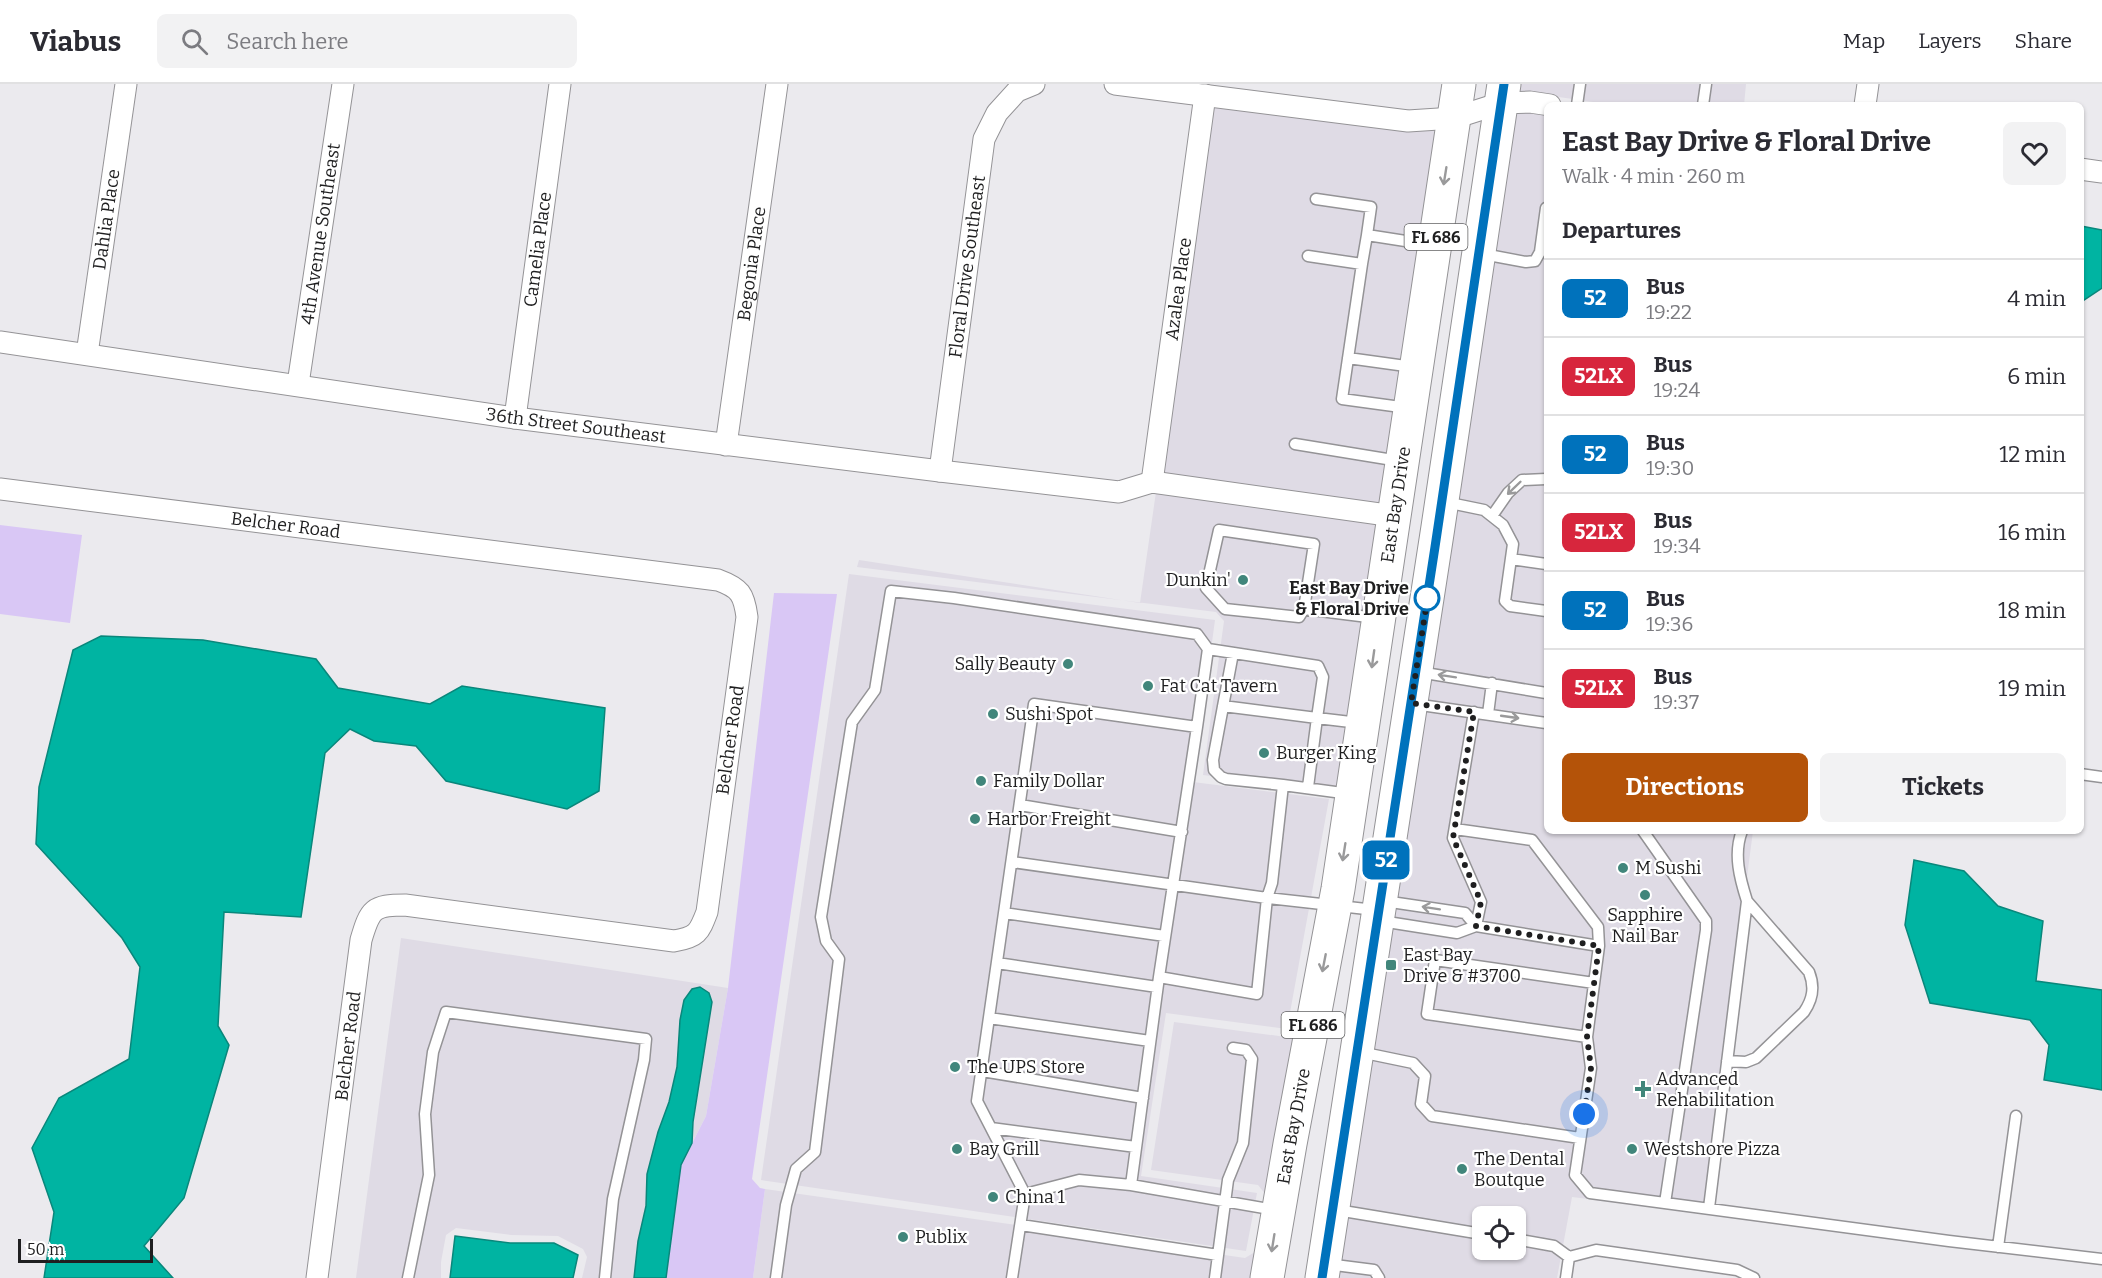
<!DOCTYPE html>
<html lang="en">
<head>
<meta charset="utf-8">
<style>
  body { margin:0; font-family:Bitter,serif; background:#f2f2f3; color:#2b2b33; height:100vh; display:flex; flex-direction:column; font-size:22px; white-space:nowrap }
  * { box-sizing:border-box; margin:0 }
  p { font-size:20px; color:#7c7c81 }
  .icon { flex:none; width:33px; height:33px; fill:none; stroke:currentColor; stroke-width:2; stroke-linecap:round; stroke-linejoin:round }
  .map { position:relative; flex:1; overflow:hidden }
  .panel { position:absolute; left:1544px; top:18px; width:540px; height:732px; display:flex; flex-direction:column; background:#fff; border-radius:9px; box-shadow:0 2px 4px #0004 }
  .panel>* { flex:none }
  .badge { padding:0 12px; border-radius:9px; font-size:21px; line-height:39px }
  .controls { position:absolute; left:1472px; top:1122px; display:grid; gap:12px }
  .controls a { display:grid; place-items:center; width:54px; height:54px; border-radius:9px; background:#fff; box-shadow:0 2px 4px #0004; font-size:30px }
  .scale { position:absolute; left:18px; bottom:15px; width:135px; box-sizing:border-box; padding-left:6px; border:3px solid #1f1f20; border-top:0; font-size:16px; line-height:21px; white-space:nowrap; color:#1f1f20; -webkit-text-stroke:4px #fff; paint-order:stroke }
  .you { position:absolute; width:30px; height:30px; margin:-15px; border:4px solid #fff; border-radius:50%; background:#1a73e8; box-shadow:0 0 0 9px #1a73e833 }
  .map>.badge { position:absolute; translate:-50% -50%; box-shadow:0 0 0 3px #fff }
  h2 { padding:0 18px; font-size:22px; line-height:54px }
  .round { display:grid; place-items:center; flex:none; width:63px; height:63px; border-radius:9px; background:#f2f2f3 }
  .summary { display:flex; align-items:center; justify-content:space-between; height:102px; padding:0 18px }
  h1 { font-size:28px; font-weight:700; line-height:45px }
  .action { display:flex; gap:12px; margin-top:auto; padding:12px 18px }
  .action a { flex:1; height:69px; border-radius:9px; background:#b45309; color:#fff; font-size:24px; font-weight:700; line-height:69px; text-align:center }
  .action a+a { background:#f2f2f3; color:#2b2b33 }
  ul { padding:0; list-style:none }
  li { display:flex; align-items:center; gap:18px; height:78px; padding:0 18px; border-top:2px solid #e1e1e2 }
  li div { flex:1 }
  li b { display:block; font-size:22px }
  li em { font-style:normal }
  li .badge { min-width:66px; font-weight:700; text-align:center }
  header { display:flex; align-items:center; gap:36px; box-sizing:border-box; height:84px; padding:0 30px; background:#fff; border-bottom:2px solid #e1e1e2 }
  header strong { font-size:28px }
  nav { display:flex; gap:33px; margin-inline-start:auto; font-size:21px }
  .search { width:420px; height:54px; background:#f2f2f3; display:flex; align-items:center; gap:15px; box-sizing:border-box; padding:0 21px; border-radius:9px; color:#7c7c81; font-size:22px }
  .map>svg:first-child { display:block }
  .built { fill:#dfdbe5; fill-rule:evenodd }
  .green { fill:#d9c7f5 }
  .water { fill:#00b4a2; stroke:#09877b; stroke-width:1.5 }
  .lines { fill:none; stroke-linecap:round; stroke-linejoin:round }
  .service-casing { stroke:#949396; stroke-width:13 }
  .minor-casing { stroke:#949396; stroke-width:23 }
  .primary-casing { stroke:#949396; stroke-width:35 }
  .service { stroke:#fff; stroke-width:10 }
  .minor { stroke:#fff; stroke-width:21 }
  .primary { stroke:#fff; stroke-width:33 }
  .oneway { stroke:#9a9a9b }
  .line-casing { stroke:#fff; stroke-width:14 }
  .line { stroke:#0072bc; stroke-width:9 }
  .walk { stroke:#1f1f20; stroke-width:6; stroke-dasharray:0 10.8 }
  .poi-dot { fill:#41867b; stroke:#fff; stroke-width:2 }
  .stop-dot { fill:#fff; stroke:#0072bc; stroke-width:3 }
  .labels { text-anchor:middle; stroke-width:4.5; stroke-linejoin:round; paint-order:stroke }
  .shield { fill:#fff; stroke:#626263; stroke-width:1.5 }
  .shield-label { font-size:16px; font-weight:bold; fill:#1f1f20 }
  .street-label { font-size:18px; fill:#1f1f20; stroke:#fff }
  .poi-label { font-size:18px; fill:#1f1f20; stroke:#fff; text-anchor:start }
  .stop-label { font-size:18px; font-weight:bold; fill:#1f1f20; stroke:#fff; text-anchor:end }
</style>
</head>
<body>
<header>
<strong>Viabus</strong>
<div class="search"><svg class="icon" aria-label="search" viewBox="0 0 24 24"><circle cx="10" cy="10" r="6"/><path d="M15 15l6 6"/></svg>Search here</div>
<nav><a>Map</a><a>Layers</a><a>Share</a></nav>
</header>
<div class="map">
<svg width="2102" height="1194" viewBox="0 0 2102 1194">
  <rect width="100%" height="100%" fill="#ebeaee"/>
  <!-- built -->
  <path class="built" d="M1514,0H1746L1744,21H1614L1531,9H1513Z
    M1214,23L1442,44L1385,421L1163,390Z
    M1530,27L1546,30V747H1753L1703,1129L1572,1113L1557,1194H1334L1510,28ZM1482,1132H1515V1166H1482Z
    M1156,408L1383,439L1328,804L1268,1125L1257,1194H753L765,1105L1245,1174L1255,1168L1266,1111L1258,1101L1151,1086L1174,938L1286,953L1296,947L1338,717L1330,707L1203,691L1224,537L1216,528L857,483L859,476L1140,519Z
    M849,490L1215,536L1193,698L1329,715L1287,945L1166,929L1141,1092L1257,1109L1246,1167L761,1096Z
    M401,854L728,904L706,1032L692,1059L693,1038L680,936L677,983L669,1018L658,1048L647,1090L646,1122L638,1157L634,1194H582L587,1173L583,1165L558,1152L511,1151L456,1144L446,1151L441,1178V1194H356Z"/>
  <!-- green -->
  <path class="green" d="M0,441L82,451L70,539L0,530Z
    M774,509L837,510L752,1095L760,1104L765,1105L753,1194H666L681,1081L706,1032L728,904Z"/>
  <!-- water -->
  <path class="water" d="M2081,142L2102,146V204L2081,218Z
    M101,552L203,556L316,575L338,604L430,620L462,602L605,624L599,707L567,725L446,697L416,662L374,657L350,645L325,669L301,833L224,828L218,942L229,961L184,1114L144,1162L173,1194H44L54,1128L32,1064L59,1014L129,975L140,883L122,854L36,760L39,703L73,566Z
    M1914,776L1964,787L1998,822L2043,837L2036,897L2102,906V1006L2044,996L2049,961L2030,936L1930,919L1905,841Z
    M700,903L709,909L712,918L693,1038L692,1059L681,1081L666,1194H634L638,1157L646,1122L647,1090L658,1048L669,1018L677,983L680,936L684,916L692,905Z
    M455,1152L510,1159H554L578,1171L573,1194H450Z"/>
  <g class="lines">
    <defs>
      <path id="service" d="M1577,21L1580,0
        M1703,21L1706,0
        M1316,115L1371,123L1367,151L1431,161
        M1483,170L1526,178L1535,177L1540,168L1546,124
        M1308,172L1362,180L1367,151
        M1362,180L1342,315L1408,324
        M1348,274L1413,283
        M1295,360L1399,377
        M1445,418L1484,426L1503,441L1513,460L1505,517L1510,522L1546,527
        M1492,432L1508,409L1522,396L1546,395
        M1511,475L1546,480
        M1304,525L1299,533L1225,525L1206,504L1219,446L1314,460L1304,525L1376,534
        M1208,565L1318,582L1323,593L1317,634L1223,622
        M1233,569L1213,676L1214,686L1221,693L1226,695L1283,701
        M1419,588L1546,609
        M1414,620L1546,639
        M1474,628L1453,754L1481,818L1476,842
        M1488,630L1492,599
        M1197,643L1159,893L1257,910L1267,814L1375,826
        M2080,690L2102,693
        M1308,703L1317,634L1359,639
        M1020,721L1182,748
        M1455,745L1532,756L1598,843L1599,862L1587,953L1591,984L1575,1091L1590,1109L1949,1157L2102,1175
        M1643,747L1706,837V846L1665,1119
        M1012,778L1267,814L1272,799L1283,701L1350,710
        M1384,817L1465,829L1476,842
        M1004,829L1165,852
        M1381,837L1457,849L1476,842L1599,862
        M997,879L1157,903
        M1159,893L1131,1101L1275,1126
        M989,934L1150,957
        M1587,953L1427,930L1435,876L1594,899
        M1360,968L1413,979L1425,992L1421,1020L1432,1032L1580,1054
        M1727,977L1746,978L1756,974L1804,928C1813,915 1815,903 1809,888L1747,817
        M982,987L1143,1014
        M991,1044L1136,1063
        M1025,1110L1079,1096L1131,1101
        M1709,1124L1747,817C1740,795 1733,770 1742,747
        M1337,1126L1482,1150
        M1021,1141L1218,1171
        M1515,1155L1554,1162L1569,1173L1566,1194
        M1998,1163L2016,1032
        M1569,1173L1596,1166L1737,1186L1754,1194
        M1327,1180L1374,1186L1379,1194
        M408,1194L429,1091L425,1030L433,968L446,928L646,955L644,976L613,1115L605,1194
        M776,1194L786,1121L796,1085L815,1068L839,875L826,857L821,833L852,638L875,606L891,507L954,514L1197,550L1208,565L1197,643L1034,620L977,1017L1025,1110L1012,1194
        M1215,1194L1228,1096L1243,1059L1252,975L1246,966L1233,964"/>
      <g id="minor">
        <path d="M1115,0L1408,37L1454,34L1501,19L1530,18L1550,21"/>
        <path d="M1865,21L1868,0"/>
        <path d="M2080,85L2102,88"/>
        <path id="s1" d="M0,258L515,334L940,387L1119,408L1152,398L1394,432"/>
        <path id="s2" d="M87,270L126,0"/>
        <path id="s3" d="M298,300L343,0"/>
        <path id="s4" d="M515,334L560,0"/>
        <path id="s5" d="M726,361L777,0"/>
        <path id="s6" d="M940,387L984,55L997,29L1017,7L1034,0"/>
        <path id="s7" d="M1152,398L1205,11"/>
        <path id="s8" d="M0,405L718,496C740,504 744,510 747,533L707,828C699,849 697,853 674,857L405,821C373,821 370,825 361,856L317,1194"/>
      </g>
      <g id="primary">
        <path id="s9" d="M1267,1194L1290,1060L1338,805L1459,0"/>
        <path d="M1322,1194L1438,443L1504,0"/>
      </g>
    </defs>
    <!-- service casing -->
    <use href="#service" class="service-casing"/>
    <!-- minor casing -->
    <use href="#minor" class="minor-casing"/>
    <!-- primary casing -->
    <use href="#primary" class="primary-casing"/>
    <!-- service -->
    <use href="#service" class="service"/>
    <!-- minor -->
    <use href="#minor" class="minor"/>
    <!-- primary -->
    <use href="#primary" class="primary"/>
  </g>
  <!-- one-way arrows -->
  <defs><path id="oneway-shaft" d="M-6 0H5M1.5-3L5.5 0L1.5 3" fill="none" stroke-width="1.6" stroke-linecap="round" stroke-linejoin="round" transform="scale(1.5)"/></defs>
  <g class="oneway">
    <use href="#oneway-shaft" transform="translate(1445 92) rotate(99)"/>
    <use href="#oneway-shaft" transform="translate(1514 404) rotate(136)"/>
    <use href="#oneway-shaft" transform="translate(1373 575) rotate(98)"/>
    <use href="#oneway-shaft" transform="translate(1447 592) rotate(-171)"/>
    <use href="#oneway-shaft" transform="translate(1510 633) rotate(8)"/>
    <use href="#oneway-shaft" transform="translate(1344 768) rotate(99)"/>
    <use href="#oneway-shaft" transform="translate(1431 824) rotate(-171)"/>
    <use href="#oneway-shaft" transform="translate(1324 879) rotate(101)"/>
    <use href="#oneway-shaft" transform="translate(1273 1159) rotate(99)"/>
  </g>
  <g class="lines">
    <defs>
      <path id="line" d="M1322,1194L1435,463L1504,0"/>
    </defs>
    <!-- line casing -->
    <use href="#line" class="line-casing"/>
    <!-- line -->
    <use href="#line" class="line"/>
    <!-- walk -->
    <path class="walk" d="M1427,514L1429,505L1411,619L1474,628L1453,754L1481,818L1476,842L1599,862L1587,953L1591,984L1584,1030"/>
  </g>
  <!-- markers -->
  <g class="poi-dot">
    <circle cx="1243" cy="496" r="6"/>
    <circle cx="1068" cy="580" r="6"/>
    <circle cx="1148" cy="602" r="6"/>
    <circle cx="993" cy="630" r="6"/>
    <circle cx="1264" cy="669" r="6"/>
    <circle cx="981" cy="697" r="6"/>
    <circle cx="975" cy="735" r="6"/>
    <circle cx="1623" cy="784" r="6"/>
    <circle cx="1645" cy="811" r="6"/>
    <rect x="1385" y="875" width="12" height="12" rx="3"/>
    <circle cx="955" cy="983" r="6"/>
    <path d="M1640 996h6v6h6v6h-6v6h-6v-6h-6v-6h6z"/>
    <circle cx="957" cy="1065" r="6"/>
    <circle cx="1632" cy="1065" r="6"/>
    <circle cx="1462" cy="1085" r="6"/>
    <circle cx="993" cy="1113" r="6"/>
    <circle cx="903" cy="1153" r="6"/>
  </g>
  <circle class="stop-dot" cx="1427" cy="514" r="12"/>
  <g class="labels">
    <!-- shield labels -->
    <g class="shield">
      <rect x="1404.5" y="140" width="63" height="26" rx="4.5"/>
      <rect x="1281.5" y="928" width="63" height="26" rx="4.5"/>
    </g>
    <g class="shield-label">
      <text x="1436" y="159">FL 686</text>
      <text x="1313" y="947">FL 686</text>
    </g>
    <!-- street labels -->
    <g class="street-label">
      <text dy="6" stroke="none"><textPath href="#s2" startOffset="136">Dahlia Place</textPath></text>
      <text dy="6" stroke="none"><textPath href="#s3" startOffset="152">4th Avenue Southeast</textPath></text>
      <text dy="6" stroke="none"><textPath href="#s4" startOffset="170">Camelia Place</textPath></text>
      <text dy="6" stroke="none"><textPath href="#s5" startOffset="183">Begonia Place</textPath></text>
      <text dy="6" stroke="none"><textPath href="#s6" startOffset="206">Floral Drive Southeast</textPath></text>
      <text dy="6" stroke="none"><textPath href="#s7" startOffset="195">Azalea Place</textPath></text>
      <text dy="6" stroke="none"><textPath href="#s1" startOffset="582">36th Street Southeast</textPath></text>
      <text dy="6" stroke="none"><textPath href="#s9" startOffset="784">East Bay Drive</textPath></text>
      <text dy="6" stroke="none"><textPath href="#s8" startOffset="288">Belcher Road</textPath></text>
      <text transform="translate(730 656) rotate(-82)" y="6">Belcher Road</text>
      <text transform="translate(348 962) rotate(-83)" y="6">Belcher Road</text>
      <text dy="6" stroke="none"><textPath href="#s9" startOffset="154">East Bay Drive</textPath></text>
    </g>
    <!-- poi labels -->
    <g class="poi-label">
      <text x="1231" y="502" text-anchor="end">Dunkin'</text>
      <text x="1056" y="586" text-anchor="end">Sally Beauty</text>
      <text x="1160" y="608">Fat Cat Tavern</text>
      <text x="1005" y="636">Sushi Spot</text>
      <text x="1276" y="675">Burger King</text>
      <text x="993" y="703">Family Dollar</text>
      <text x="987" y="741">Harbor Freight</text>
      <text x="1635" y="790">M Sushi</text>
      <text x="1645" y="837" text-anchor="middle">Sapphire<tspan x="1645" dy="21">Nail Bar</tspan></text>
      <text x="1403" y="877">East Bay<tspan x="1403" dy="21">Drive &amp; #3700</tspan></text>
      <text x="967" y="989">The UPS Store</text>
      <text x="1656" y="1001">Advanced<tspan x="1656" dy="21">Rehabilitation</tspan></text>
      <text x="969" y="1071">Bay Grill</text>
      <text x="1644" y="1071">Westshore Pizza</text>
      <text x="1474" y="1081">The Dental<tspan x="1474" dy="21">Boutque</tspan></text>
      <text x="1005" y="1119">China 1</text>
      <text x="915" y="1159">Publix</text>
    </g>
    <!-- stop labels -->
    <g class="stop-label">
      <text x="1409" y="510">East Bay Drive<tspan x="1409" dy="21">&amp; Floral Drive</tspan></text>
    </g>
  </g>
</svg>
<div class="controls">
<a><svg class="icon" aria-label="locate" viewBox="0 0 24 24"><circle cx="12" cy="12" r="6"/><path d="M12 2v4M12 18v4M2 12h4M18 12h4"/></svg></a>
</div>
<div class="scale">50 m</div>
<div class="you" style="left:1584px;top:1030px"></div>
<b class="badge" style="left:1386px;top:776px;background:#0072bc;color:#fff">52</b>
<section class="panel">
<div class="summary"><div><h1>East Bay Drive &amp; Floral Drive</h1><p>Walk · 4 min · 260 m</p></div><a class="round"><svg class="icon" aria-label="heart" viewBox="0 0 24 24"><path d="M12 20l-8-8c-3-5 5-10 8-4 3-6 11-1 8 4z"/></svg></a></div>
<h2>Departures</h2>
<ul>
<li><span class="badge" style="background:#0072bc;color:#fff">52</span><div><b>Bus</b><p>19:22</p></div><em>4 min</em></li>
<li><span class="badge" style="background:#d7263d;color:#fff">52LX</span><div><b>Bus</b><p>19:24</p></div><em>6 min</em></li>
<li><span class="badge" style="background:#0072bc;color:#fff">52</span><div><b>Bus</b><p>19:30</p></div><em>12 min</em></li>
<li><span class="badge" style="background:#d7263d;color:#fff">52LX</span><div><b>Bus</b><p>19:34</p></div><em>16 min</em></li>
<li><span class="badge" style="background:#0072bc;color:#fff">52</span><div><b>Bus</b><p>19:36</p></div><em>18 min</em></li>
<li><span class="badge" style="background:#d7263d;color:#fff">52LX</span><div><b>Bus</b><p>19:37</p></div><em>19 min</em></li>
</ul>
<div class="action"><a>Directions</a><a>Tickets</a></div>
</section>
</div>
</body>
</html>
